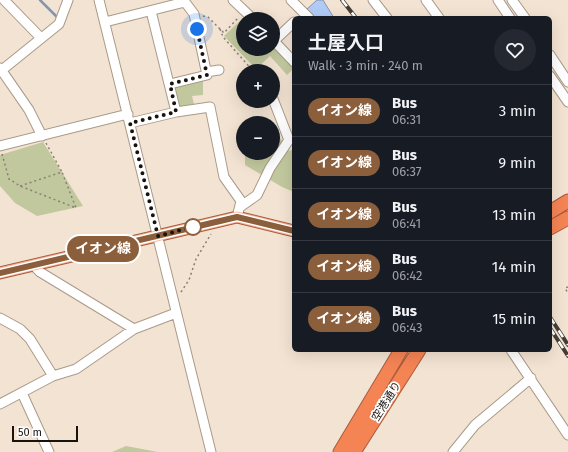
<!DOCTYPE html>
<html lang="en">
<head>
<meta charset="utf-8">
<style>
  body { margin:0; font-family:"Fira Sans","Noto Sans JP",sans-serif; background:#242831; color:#f1f3f6; height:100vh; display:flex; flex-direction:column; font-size:15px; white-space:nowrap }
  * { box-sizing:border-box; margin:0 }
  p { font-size:13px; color:#9ea1a6 }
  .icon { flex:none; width:22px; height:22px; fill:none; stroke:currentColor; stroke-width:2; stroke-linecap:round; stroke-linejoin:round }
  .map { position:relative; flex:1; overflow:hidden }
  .panel { position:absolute; left:292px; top:16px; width:260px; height:336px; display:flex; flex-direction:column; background:#171b24; border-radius:6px; box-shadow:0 4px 16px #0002 }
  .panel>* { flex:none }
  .badge { padding:0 8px; border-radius:13px; font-size:14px; line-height:26px }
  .buttons { position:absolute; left:236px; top:12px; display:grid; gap:8px }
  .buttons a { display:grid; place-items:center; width:44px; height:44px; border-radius:50%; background:#171b24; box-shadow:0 4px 16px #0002; font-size:20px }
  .scale { position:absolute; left:12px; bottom:10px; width:66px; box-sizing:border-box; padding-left:4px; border:2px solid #19130e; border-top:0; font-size:11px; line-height:14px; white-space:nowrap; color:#19130e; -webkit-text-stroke:3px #fff; paint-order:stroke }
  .you { position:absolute; width:20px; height:20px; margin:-10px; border:3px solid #fff; border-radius:50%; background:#1a73e8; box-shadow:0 0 0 6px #1a73e833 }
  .map>.badge { position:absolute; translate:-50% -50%; box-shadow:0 0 0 2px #fff }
  .round { display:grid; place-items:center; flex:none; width:42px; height:42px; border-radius:21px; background:#242831 }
  .head { display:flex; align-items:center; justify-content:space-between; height:68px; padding:0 16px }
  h1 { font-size:19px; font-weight:700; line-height:30px }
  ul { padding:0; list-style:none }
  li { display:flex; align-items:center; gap:12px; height:52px; padding:0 16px; border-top:1px solid #363941 }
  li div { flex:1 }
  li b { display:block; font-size:15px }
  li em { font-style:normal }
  li .badge { min-width:44px; font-weight:700; text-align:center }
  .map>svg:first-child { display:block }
  .green { fill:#c2c89e }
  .water { fill:#b0cbf5; stroke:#8394b0 }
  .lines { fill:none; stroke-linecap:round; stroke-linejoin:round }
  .stream { stroke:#8394b0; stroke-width:2.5 }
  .minor-casing { stroke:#a99a8a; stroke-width:11 }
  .major-casing { stroke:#a85c3c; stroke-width:13 }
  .highway-casing { stroke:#a85c3c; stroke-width:15 }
  .path { stroke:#8a7f74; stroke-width:1.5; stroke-dasharray:2 3; stroke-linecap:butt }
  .minor { stroke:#fff; stroke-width:9 }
  .major { stroke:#f9b599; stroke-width:11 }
  .highway { stroke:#f58455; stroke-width:13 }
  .rail-casing { stroke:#463e36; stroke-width:4 }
  .rail { stroke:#fff; stroke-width:2.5; stroke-dasharray:8; stroke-linecap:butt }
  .line-casing { stroke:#fff; stroke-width:9 }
  .line { stroke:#8b5e3c; stroke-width:6 }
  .walk { stroke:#19130e; stroke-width:4; stroke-dasharray:0 7.2 }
  .stop-dot { fill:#fff; stroke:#8b5e3c; stroke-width:2 }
  .labels { text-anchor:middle; stroke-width:3.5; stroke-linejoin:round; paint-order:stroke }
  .street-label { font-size:11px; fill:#19130e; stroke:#fff }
</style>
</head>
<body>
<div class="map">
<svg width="568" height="452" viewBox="0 0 568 452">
  <rect width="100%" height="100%" fill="#f3e3d2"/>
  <!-- green -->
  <path class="green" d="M245,16L248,19H243V49H273V45L294,68L287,75L270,56L256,69L224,36Z
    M203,81V95L192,96L194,104L179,107L174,87Z
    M273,128L289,151L294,149V192L282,187L245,165V153H273Z
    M43,142L83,206L37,216L15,203L0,186V155Z
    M126,446L158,452H112Z"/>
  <!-- water -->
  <path class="water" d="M317,0H323L334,18H316L307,9Z"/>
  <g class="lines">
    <!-- stream -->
    <path class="stream" d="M40,0L58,18"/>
    <defs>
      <path id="minor" d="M4,0L41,38
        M99,0L211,452
        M233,0L253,19
        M291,0L309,18
        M373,0L387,18
        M426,0L439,18
        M498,0L510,18
        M512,0L525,18
        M151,11L176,112
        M105,22L185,2L194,14L207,75L170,84
        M273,40L294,62
        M274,41L294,22
        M550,55L568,82
        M0,68L29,110L42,136
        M2,70L59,24L68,0
        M206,72L219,70
        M550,76L568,102
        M130,123L176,112L210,107L224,177L241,201L237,217
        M0,146L128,114
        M240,207L257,195L270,168L289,140L273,99
        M33,265L40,272L134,329
        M0,318L20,329L30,339L53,376
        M511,350L568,435
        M22,393L49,452
        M0,404L53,376L76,369L134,329L176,313
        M453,452L475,425L531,378"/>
      <path id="major" d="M0,273L237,217L294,231"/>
      <path id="highway" d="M550,212L568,201
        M550,228L568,218
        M340,452L401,350
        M354,452L419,350"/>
    </defs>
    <!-- minor casing -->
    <use href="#minor" class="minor-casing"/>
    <!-- major casing -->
    <use href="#major" class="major-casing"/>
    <!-- highway casing -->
    <use href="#highway" class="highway-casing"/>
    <!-- path -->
    <path class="path" d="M203,16L208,17L224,33L238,18
      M220,29L223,37L253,71
      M46,143L62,172
      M2,154L9,179L20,186L76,208L62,172L20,186
      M568,287L565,288L568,293
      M181,292L189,280L196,259L211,234"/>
    <!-- minor -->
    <use href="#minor" class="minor"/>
    <!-- major -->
    <use href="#major" class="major"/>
    <!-- highway -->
    <use href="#highway" class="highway"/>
    <defs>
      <path id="rail" d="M342,0L356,18
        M550,317L568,345
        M550,328L568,356"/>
    </defs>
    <!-- rail casing -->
    <use href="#rail" class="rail-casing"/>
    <!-- rail -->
    <use href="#rail" class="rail"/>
  </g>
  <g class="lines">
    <defs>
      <path id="line" d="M0,273L237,217L294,231"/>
    </defs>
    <!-- line casing -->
    <use href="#line" class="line-casing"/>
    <!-- line -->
    <use href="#line" class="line"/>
    <!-- walk -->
    <path class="walk" d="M193,227L158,236L130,123L176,112L170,84L207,75L197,29"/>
  </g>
  <!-- markers -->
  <circle class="stop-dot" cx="193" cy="227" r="8"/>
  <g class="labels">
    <!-- street labels -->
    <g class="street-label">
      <text transform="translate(386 401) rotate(-58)" y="4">空港通り</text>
    </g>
  </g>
</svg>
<div class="buttons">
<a><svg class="icon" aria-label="layers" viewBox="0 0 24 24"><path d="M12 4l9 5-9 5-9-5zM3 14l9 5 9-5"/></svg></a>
<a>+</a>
<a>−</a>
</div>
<div class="scale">50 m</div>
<div class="you" style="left:197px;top:29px"></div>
<b class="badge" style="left:103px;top:249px;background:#8b5e3c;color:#fff">イオン線</b>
<section class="panel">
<div class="head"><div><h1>土屋入口</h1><p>Walk · 3 min · 240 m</p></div><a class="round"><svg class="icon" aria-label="heart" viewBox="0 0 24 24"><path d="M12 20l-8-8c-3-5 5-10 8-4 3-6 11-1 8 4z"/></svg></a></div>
<ul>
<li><span class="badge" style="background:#8b5e3c;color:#fff">イオン線</span><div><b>Bus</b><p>06:31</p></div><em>3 min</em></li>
<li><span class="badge" style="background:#8b5e3c;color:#fff">イオン線</span><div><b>Bus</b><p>06:37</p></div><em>9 min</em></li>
<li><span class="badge" style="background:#8b5e3c;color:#fff">イオン線</span><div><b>Bus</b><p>06:41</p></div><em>13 min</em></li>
<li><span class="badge" style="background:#8b5e3c;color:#fff">イオン線</span><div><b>Bus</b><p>06:42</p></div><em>14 min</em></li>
<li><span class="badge" style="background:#8b5e3c;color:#fff">イオン線</span><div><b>Bus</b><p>06:43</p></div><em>15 min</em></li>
</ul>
</section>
</div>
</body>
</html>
